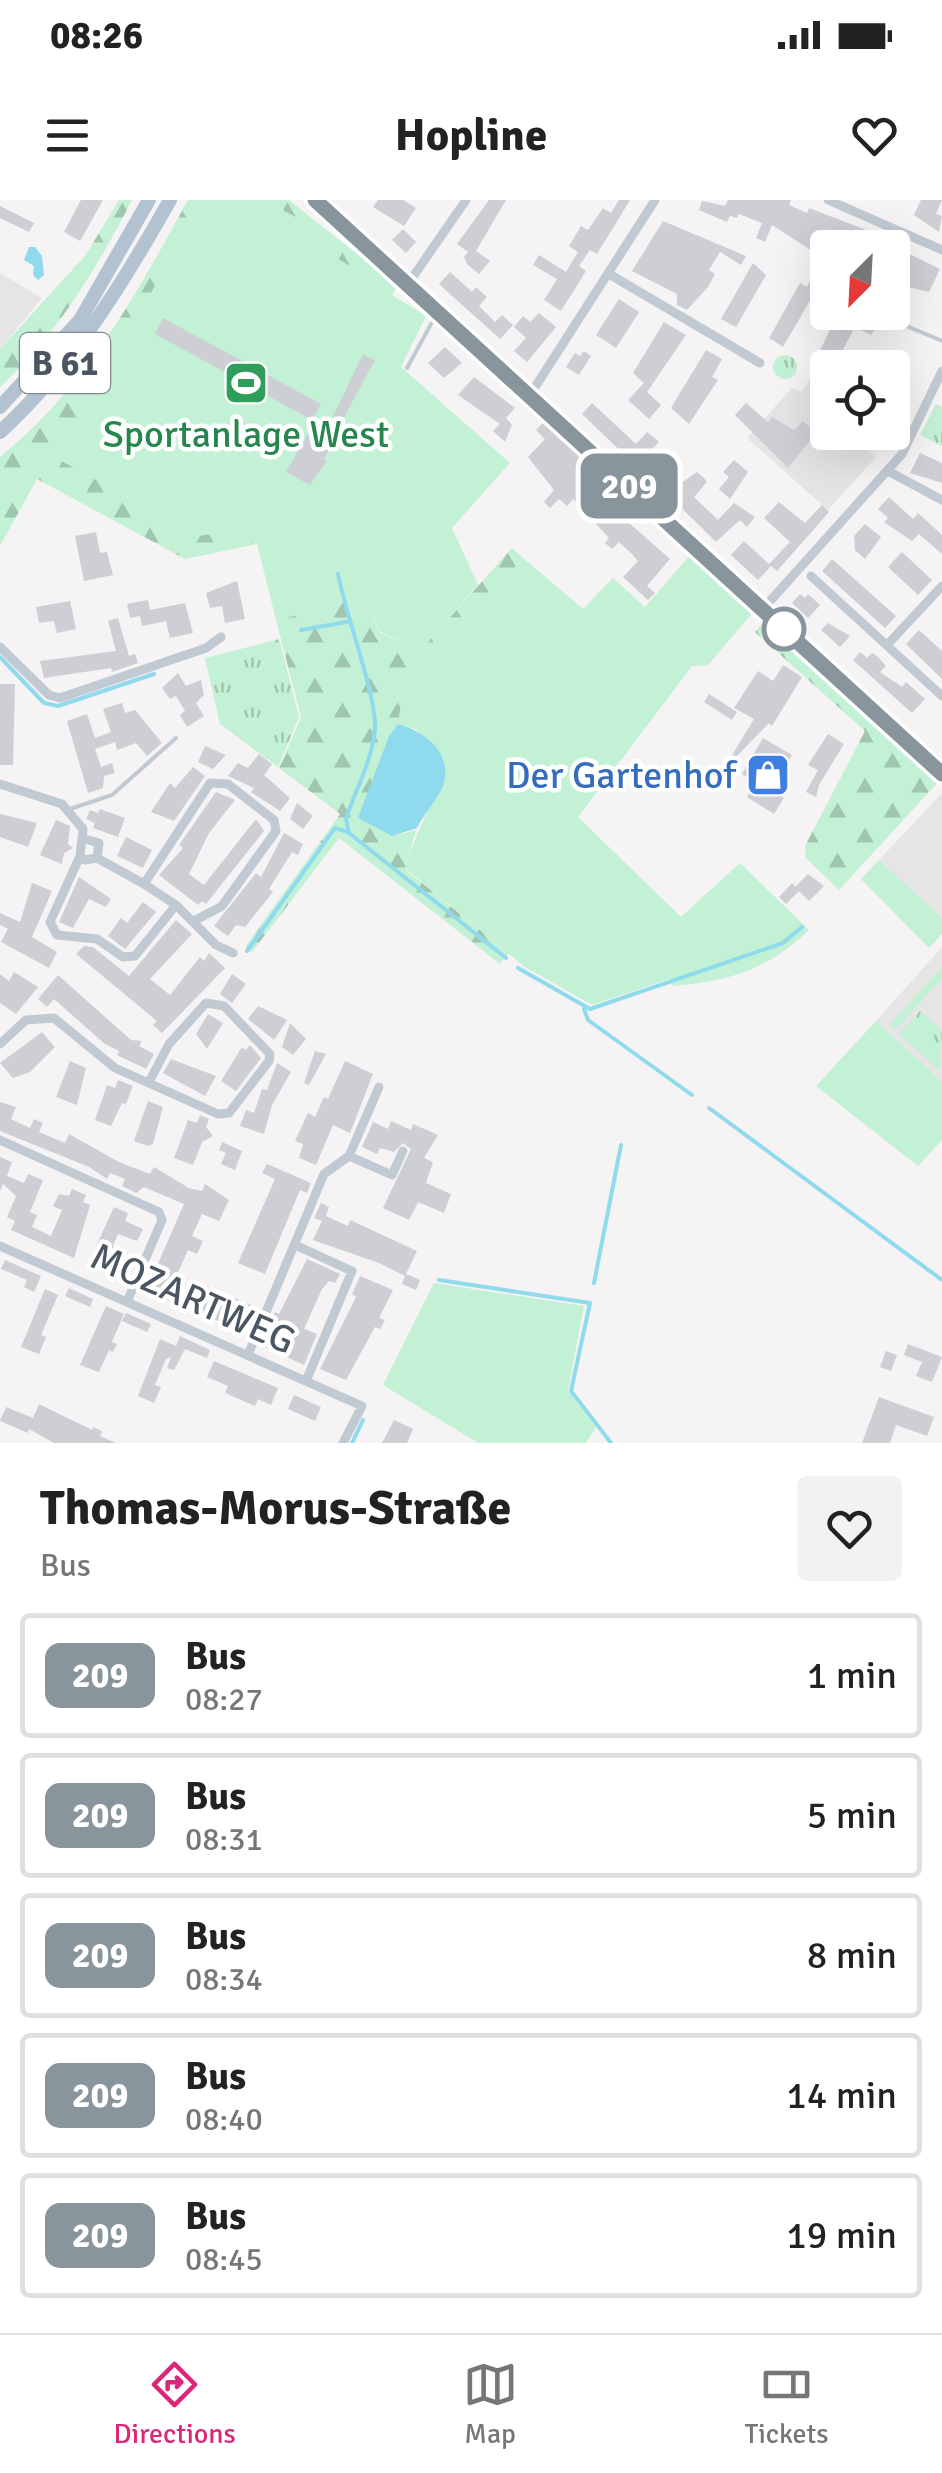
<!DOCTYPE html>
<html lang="en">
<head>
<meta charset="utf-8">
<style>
  body { margin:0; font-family:Signika,sans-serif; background:#f2f2f2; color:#222; height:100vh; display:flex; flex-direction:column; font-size:38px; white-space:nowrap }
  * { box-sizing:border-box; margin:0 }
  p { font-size:32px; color:#767676 }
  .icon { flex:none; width:55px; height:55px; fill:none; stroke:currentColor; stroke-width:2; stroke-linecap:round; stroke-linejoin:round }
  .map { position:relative; height:1243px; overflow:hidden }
  .panel { display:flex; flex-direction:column; background:#fff; flex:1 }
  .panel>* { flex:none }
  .badge { padding:0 20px; border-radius:15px; font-size:35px; line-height:65px }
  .needle { width:65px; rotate:204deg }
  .tools { position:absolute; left:810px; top:30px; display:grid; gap:20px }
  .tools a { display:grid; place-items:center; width:100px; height:100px; border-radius:10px; background:#fff; box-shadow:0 10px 40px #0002; font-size:50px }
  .map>.badge { position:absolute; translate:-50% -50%; box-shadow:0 0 0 5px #fff }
  .round { display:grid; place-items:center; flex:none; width:105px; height:105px; border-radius:10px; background:#f2f2f2 }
  .summary { display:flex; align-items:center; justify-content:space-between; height:170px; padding:0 40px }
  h1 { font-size:48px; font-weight:800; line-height:75px }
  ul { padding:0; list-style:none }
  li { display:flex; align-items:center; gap:30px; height:125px; margin:0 20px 15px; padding:0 20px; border:5px solid #e0e0e0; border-radius:10px }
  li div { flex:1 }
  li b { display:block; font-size:38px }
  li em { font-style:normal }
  li .badge { min-width:110px; font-weight:700; text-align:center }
  .status { display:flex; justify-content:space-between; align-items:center; height:70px; padding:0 50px; background:#fff; direction:ltr }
  .status svg { height:28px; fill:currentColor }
  header { display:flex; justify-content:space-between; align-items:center; height:130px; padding:0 40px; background:#fff; font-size:45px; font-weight:800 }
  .dock { display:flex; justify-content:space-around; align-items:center; height:140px; border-top:2px solid #e0e0e0; background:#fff; font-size:28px; color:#767676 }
  .dock a { display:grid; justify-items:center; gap:5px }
  .dock .on { color:#db2777 }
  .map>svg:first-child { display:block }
  .education { fill:#e6e4e5 }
  .green { fill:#c3f1d5 }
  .forest { fill:url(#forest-firs) }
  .park { fill:url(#park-tufts) }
  .water { fill:#90daee }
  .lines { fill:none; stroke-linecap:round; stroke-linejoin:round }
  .stream { stroke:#90daee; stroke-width:4 }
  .building { fill:#cdcfd5 }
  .service { stroke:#c1cad2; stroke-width:4 }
  .minor { stroke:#c1cad2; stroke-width:9 }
  .primary { stroke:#b3c2d1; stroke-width:14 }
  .line-casing { stroke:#fff; stroke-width:22 }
  .line { stroke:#88959d; stroke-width:15 }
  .stop-dot { fill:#fff; stroke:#88959d; stroke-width:5 }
  .labels { text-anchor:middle; stroke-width:9; stroke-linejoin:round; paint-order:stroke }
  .shield { fill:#fff; stroke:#808990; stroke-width:2.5 }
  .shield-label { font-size:35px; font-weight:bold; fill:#4a5661 }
  .leisure-label { font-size:38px; fill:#27864d; stroke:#fff }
  .shop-label { font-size:38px; fill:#366cbe; stroke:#fff; text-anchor:end }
  .street-label { font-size:38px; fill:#4a5661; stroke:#fff }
</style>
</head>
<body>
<div class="status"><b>08:26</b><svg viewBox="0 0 49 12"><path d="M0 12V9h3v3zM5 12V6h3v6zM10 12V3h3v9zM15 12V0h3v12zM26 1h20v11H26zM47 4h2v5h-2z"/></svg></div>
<header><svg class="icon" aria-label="menu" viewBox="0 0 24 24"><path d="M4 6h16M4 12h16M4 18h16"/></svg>Hopline<svg class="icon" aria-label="heart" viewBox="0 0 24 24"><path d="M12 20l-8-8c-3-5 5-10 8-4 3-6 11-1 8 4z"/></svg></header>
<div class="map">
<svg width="942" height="1243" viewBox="0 0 942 1243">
  <defs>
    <pattern id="forest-firs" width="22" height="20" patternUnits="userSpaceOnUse" patternTransform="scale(2.5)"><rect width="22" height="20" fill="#c3f1d5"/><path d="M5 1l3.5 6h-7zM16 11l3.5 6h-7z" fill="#a0c6b0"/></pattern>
    <pattern id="park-tufts" width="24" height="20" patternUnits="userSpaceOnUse" patternTransform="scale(2.5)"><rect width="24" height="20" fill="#c3f1d5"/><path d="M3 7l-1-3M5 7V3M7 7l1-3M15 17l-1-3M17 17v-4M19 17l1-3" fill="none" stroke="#a0c6b0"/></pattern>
  </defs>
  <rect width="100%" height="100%" fill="#f5f3f3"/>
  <!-- education -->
  <path class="education" d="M0,73L42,98L0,149Z
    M810,178L827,186L823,215L827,219L828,232L846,233L876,257L828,310L747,238L792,188L802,192Z
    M942,593V718L879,660Z
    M942,747V882L876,821Z"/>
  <!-- green -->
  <path class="green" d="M203,0H264L331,36L324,51L395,90L392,95L426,116L401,167L510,263L452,328L478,385L421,450L379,431L364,397L350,402L333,373L341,405L276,420L257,344L230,332L198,336L58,259Z
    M691,354L753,412L708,465L692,466L578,617L681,717L740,663L809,730C767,770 730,781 673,786L669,779L592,805L525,767L405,668C416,630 437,599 444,560L416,529L398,524L402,497L523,358L583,409L613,378L645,407Z
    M879,660L942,718V734L929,748L861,679Z
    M942,767V779L895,830L889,825Z
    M876,821L942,882V940L918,966L816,886Z
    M434,1083L584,1106L568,1191L596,1227L586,1243H478L383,1185Z"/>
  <!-- forest -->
  <path class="forest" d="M119,0H132C96,70 58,133 0,187V149L85,56Z
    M188,0H203L58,259L198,336L230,331L257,344L185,359L37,279L0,346V257C85,189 137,93 188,0Z
    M264,0H289L397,86L395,90L323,51L331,36Z
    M512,348L523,358L402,497L398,524L389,536L392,636L416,630L405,669L508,753L500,764L339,638L252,752L245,747L340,614L279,568L301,517L276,420L341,405L333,373L340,370L350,401L364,397L379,432L421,450Z
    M764,421L940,580L839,690L806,658L805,646L865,531L755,432Z"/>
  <!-- park -->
  <path class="park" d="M773 167a12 12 0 1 1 24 0a12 12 0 1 1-24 0Z
    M936,204L942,207V246L920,235Z
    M279,439L299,517L278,567L220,524L205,458Z
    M920,811L942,831L940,871L899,834Z"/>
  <!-- water -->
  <path class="water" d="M29,47H35L42,56L44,75L38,80L33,75L34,66L24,60Z
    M398,524C429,532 459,560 439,594C432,606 424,614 417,628L392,636L358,618L389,536Z"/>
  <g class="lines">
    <!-- stream -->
    <path class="stream" d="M338,374C345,413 377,497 375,529C373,558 355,591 346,619L349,633L506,758
      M301,430L347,422
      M0,457L44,503L58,506L154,474
      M247,751L335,628L348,632
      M518,768L590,809L783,743L802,727
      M584,809L588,820L692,895
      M709,908L942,1080
      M439,1080L590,1103L571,1191L611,1243
      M594,1083L621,945
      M352,1243L363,1220"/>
  </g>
  <!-- building -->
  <path class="building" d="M81,0H103L80,41L64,32Z
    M378,0H403L416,8L404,26L373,7Z
    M489,0H506L476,51L490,61L479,74L467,64L464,57L468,52L457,44Z
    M619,0H630L597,54L590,50L579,66L586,71L561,111L544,100L557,79L533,65L539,55L566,72L578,52L569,46L581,26L588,30L603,8L611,13Z
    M728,0H791L789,5L807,13L809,8L882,36L877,48H828L823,58L772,25L765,42L756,38L762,23L739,14L737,18L730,16L727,22L699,10L702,1L725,6Z
    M921,0H942L936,14L942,16L939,32L914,15Z
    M0,6L34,23L29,32L0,18Z
    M663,21L746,56L741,65L720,52L709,70L715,74L708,87L687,110L677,105V94L632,71Z
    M403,29L416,42L406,53L392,40Z
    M899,49L940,69L929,92L900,85L906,71L892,64Z
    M753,63L766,75L736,127L721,119Z
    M450,72L472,92L476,87L487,97L479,106L495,122L502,115L513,125L500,139L439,84Z
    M821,72L828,75V89L819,85L783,147L769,138L800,83L807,87L812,76L818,79Z
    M619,99L639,112L616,148L596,135Z
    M838,112H848L876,127L871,135L855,127L833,168H828V177L812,168Z
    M539,113L556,127L527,162L514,151L526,138L514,127L523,116L530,122Z
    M163,118L321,204L312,220L155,134Z
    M664,122L686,135L647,192L661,205L649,219L628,200L644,183L633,173Z
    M445,147L462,163L444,178L428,163Z
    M706,150L722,159L712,177L718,180L689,224L671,208Z
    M584,151L591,156L579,175L566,167L575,153L580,156Z
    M363,154L375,160L342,221L333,216Z
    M474,177L515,208L506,218L512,225L505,242L493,231L500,224L458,195Z
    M592,203L636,244L647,232L652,236L659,242L650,251L680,284L697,272L705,279L707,282L694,297L718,320L734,303L755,317L747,327L740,320L716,342L645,272L651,265L638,253L631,261L582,214Z
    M746,203L768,222L772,217L794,230L803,221L816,233L788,268L735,215Z
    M543,223L609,284L599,294L613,307L625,295L633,302L621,316L670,359L647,386L655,393L648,400L623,377L638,361L632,354L619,342L612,349L605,343L609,338L573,299L567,306L559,299L550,308L544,302L554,290L528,257L545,239L536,230Z
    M310,230L333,242L324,259L327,261L310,285L286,272Z
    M920,253L942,263V283L910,273Z
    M734,260L748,272L730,299L719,289L729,277L723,272Z
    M889,297L913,319L918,313L942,335V354L919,334L912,341L884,322L888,318L878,309Z
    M779,302L805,323L822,305L829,312L777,371L771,366L758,380L731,355L744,341L769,364L790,342L764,318Z
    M865,324L881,337L865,359L855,350L854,336Z
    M96,332L100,353L107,352L113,375L84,381L75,336Z
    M902,352L932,380L918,395L888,367Z
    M832,359L896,416L885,428L822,371Z
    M237,381L245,419L225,423L222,406L210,408L206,393Z
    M800,394L805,398L808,394L820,405L808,418L792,403Z
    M148,400L150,410L185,403L193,433L170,438L166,421L142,426L140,416L130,418L127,404Z
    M70,401L76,429L57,433L54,421L39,423L36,407Z
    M118,418L129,456L135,454L138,463L112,472L111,468L44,478L40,461L116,451L108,421Z
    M828,423L850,436L840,447L821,430Z
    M919,430L942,451V479L906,444Z
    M860,452L867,458L872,453L878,457L886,466L880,472L902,487L906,482L925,499L912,513L853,460Z
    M783,465L802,477L772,526L769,523L734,559L731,557L754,519L734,508L758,471L773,481Z
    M178,473L186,486L201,480L204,495L196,503L204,516L187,527L180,515L185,511L176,496L170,499L162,488Z
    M0,484H15L13,565H0Z
    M709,494L737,512L732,520L704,502Z
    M122,503L125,513L135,510L162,543L147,556L136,543L117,550L115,542L95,549L101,567L112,563L115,573L104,576L103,588L88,593L67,521L87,514L95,538L111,532L103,509Z
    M828,534L844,544L819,585L816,597L806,592L818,570L808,565Z
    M763,538L792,555L771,591L784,598L774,614L747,597L756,582L742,574Z
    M205,546L226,555L213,569L198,562Z
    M259,554L272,564L264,575L290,598L280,611L251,592L254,588L228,576L238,563L248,568Z
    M193,567L205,576L174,621L151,612L170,583L175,588Z
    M216,592L235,600L209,633L189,674L204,685L256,619L264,631L206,704L202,701L198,705L159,675L183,648L179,645Z
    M297,603L313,616L303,629L290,619Z
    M100,609L125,618L118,637L93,628L95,623L86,619L90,610L98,613Z
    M0,614L37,623L28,647L0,637Z
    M56,620L70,626L68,644L73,648L64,653L62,664L40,655Z
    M284,633L303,644L298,655L292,652L269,689L273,692L245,727L236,725L228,736L214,726L256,673L261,677Z
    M126,637L152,650L143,668L117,656Z
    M808,674L824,686L809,701L795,687Z
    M79,677L111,699L106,707L89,699L73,728L59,722Z
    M32,683L52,691L32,737L57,752L49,768L1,742L8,729L0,725V713L20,722Z
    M792,683L799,691L786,704L779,697Z
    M143,702L156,712L125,749L108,736L121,718L127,723Z
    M176,720L192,734L150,779L170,795L200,757L204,761L209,753L225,768L162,833L153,825L157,821L76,754L84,746L93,747L129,776Z
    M14,772L38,787L16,814L0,803V774L9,781Z
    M232,774L246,784L232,803L220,794Z
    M58,775L131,840L142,841L139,846L154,854L146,869L117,855L119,851L105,844L54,799L47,807L38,799Z
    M258,806L287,820L274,840L248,819Z
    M208,814L223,823L207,849L196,834Z
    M290,823L306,839L293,855L282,847Z
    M42,832L55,847L30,872L13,878L0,863Z
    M250,845L261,858L236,891L221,881L242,847L246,850Z
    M315,851L326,854L309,885L304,883Z
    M171,859L216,876L205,896L163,873Z
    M70,861L86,868L77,905L56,897Z
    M345,861L373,874L350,933L333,925L316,965L299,958L303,944L295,941L308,913L315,917L324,897L328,899Z
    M277,863L291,872L272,905L264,934L240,926L246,910L254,913L262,889L267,890Z
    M118,880L133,886L126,904L122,903L111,926L95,920L107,885L115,888Z
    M148,901L163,907L153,944L148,946L134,941Z
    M0,902L16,907L11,919L30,928L34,919L43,923L39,932L65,943L69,934L119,962L150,974L154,967L189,988L202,991L205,984L229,1000L219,1021L202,1014L192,1036L203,1041L197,1054L188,1050L171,1088L199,1098L205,1085L251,1105L248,1111L256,1114L248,1133L146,1091L184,1004L144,987L136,993L122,986L125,979L110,973L107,979L89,967L0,931Z
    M200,915L209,919L206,927L213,936L202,942L193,965L174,958L188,920L197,923Z
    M391,921L411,930L413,924L438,935L424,958L433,962L426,983L451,994L444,1013L418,1002L409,1020L383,1008L411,949L403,943L394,952L380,948L377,954L362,947L373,922L388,929Z
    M222,942L242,951L235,970L221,964L226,953L219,950Z
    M0,957L12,962L7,976L24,983L28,974L43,980L30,1012L37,1015L32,1027L51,1036L62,1010L53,1006L59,994L69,996L72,989L86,995L83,1002L90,1005L74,1058L11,1030L15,1021L7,1017L16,996L3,984L0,991Z
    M267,964L311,983L307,993L300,990L265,1074L238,1063L275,979L262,973Z
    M321,1003L329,1007L326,1016L348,1026L350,1020L417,1051L406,1074L420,1080L416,1090L402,1084L405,1076L379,1063L313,1040L322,1021L314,1018Z
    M114,1007L128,1013L125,1021L143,1029L137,1041L118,1034L113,1046L125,1058V1069L111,1074L97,1068L102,1055L94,1051Z
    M307,1059L340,1074L335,1083L329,1081L322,1089L304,1129L317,1134L304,1165L263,1146L275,1112L279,1114Z
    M5,1060L41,1076L34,1092L24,1087L27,1080L1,1069Z
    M360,1076L393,1090L379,1118L385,1120L380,1129L375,1127L346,1180L320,1169L356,1097L352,1094Z
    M69,1088L93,1099L90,1107L65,1096Z
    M45,1089L58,1095L41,1135L46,1137L39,1154L21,1147Z
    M106,1106L124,1114L112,1142L117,1144L113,1152L109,1150L99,1172L80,1165Z
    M126,1113L151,1124L147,1132L122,1121Z
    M180,1136L210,1150L207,1158L185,1149L174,1170L167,1168L171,1157L166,1159L155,1185L161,1187L154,1203L138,1196L160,1139L176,1146Z
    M908,1144L942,1157L932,1182L916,1176L922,1162L904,1155Z
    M886,1151L897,1155L891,1171L880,1167Z
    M214,1161L278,1188L271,1205L258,1199L255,1206L225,1193L228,1186L207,1177Z
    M294,1195L321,1207L315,1221L288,1209Z
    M879,1197L934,1217L927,1236L896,1225L890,1243H862Z
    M39,1204L92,1230L93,1227L102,1231L100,1236L116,1243H54L29,1229L28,1233L0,1221L6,1207L33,1218Z
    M394,1220L413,1229L407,1243H382Z"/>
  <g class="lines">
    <!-- service -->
    <path class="service" d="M884,48L893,28
      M873,112L942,141
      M407,168L436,115
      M70,609L112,595L176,538"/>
    <!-- minor -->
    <path class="minor" d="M315,0L942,574
      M828,0L942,50
      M609,74L760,163
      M408,84L466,0
      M530,195L655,0
      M888,271L942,300
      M811,376L942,496
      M763,409L902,254L942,171
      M887,445L942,386
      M0,447L49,495L60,498L206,448L221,437
      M0,584L62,604L83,629L80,656L50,722L57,735L97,739L123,757L135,756L176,705
      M85,639L99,643L97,658
      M80,656L85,660L97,658L144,684L176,705L216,745L233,753
      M144,684L210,583L228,584L274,620L276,631L222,706L194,721
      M0,844L26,820L54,818L115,868L218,914L229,913L269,861L270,854L224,806L206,803L169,844L149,882
      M0,940L159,1012L162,1020L127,1102
      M349,956L379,887
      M295,1045L352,1071L306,1181
      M0,1046L362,1206L343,1243
      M248,1155L324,974L349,956L392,975L403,951"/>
    <!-- primary -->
    <path class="primary" d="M0,207L80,120L149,0
      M0,232C72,166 122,85 170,0"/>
  </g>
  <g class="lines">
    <defs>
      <path id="line" d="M315,0L942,574"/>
    </defs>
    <!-- line casing -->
    <use href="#line" class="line-casing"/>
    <!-- line -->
    <use href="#line" class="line"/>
  </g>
  <!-- icons -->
  <defs>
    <symbol id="stadium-square" viewBox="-11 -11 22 22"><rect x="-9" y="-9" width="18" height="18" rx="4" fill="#2e9e5b" stroke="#fff"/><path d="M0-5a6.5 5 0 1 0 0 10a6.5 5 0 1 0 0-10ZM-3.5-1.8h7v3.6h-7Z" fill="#fff"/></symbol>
    <symbol id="shop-square" viewBox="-11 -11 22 22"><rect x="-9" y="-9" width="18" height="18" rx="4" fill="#3f7fe0" stroke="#fff"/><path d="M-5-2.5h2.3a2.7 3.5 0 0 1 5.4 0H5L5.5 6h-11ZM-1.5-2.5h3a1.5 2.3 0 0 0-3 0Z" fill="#fff"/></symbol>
  </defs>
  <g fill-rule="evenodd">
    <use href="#stadium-square" x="221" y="158" width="50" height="50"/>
    <use href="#shop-square" x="743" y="550" width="50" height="50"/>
  </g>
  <!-- markers -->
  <circle class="stop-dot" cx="784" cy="429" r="20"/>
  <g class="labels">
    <!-- shield labels -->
    <rect class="shield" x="20" y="133" width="90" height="60" rx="8"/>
    <g class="shield-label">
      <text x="65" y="175">B 61</text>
    </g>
    <!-- leisure labels -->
    <g class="leisure-label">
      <text x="246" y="247">Sportanlage West</text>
    </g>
    <!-- shop labels -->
    <g class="shop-label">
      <text x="736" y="588">Der Gartenhof</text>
    </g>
    <!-- street labels -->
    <g class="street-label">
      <text transform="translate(193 1098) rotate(24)" y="13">MOZARTWEG</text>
    </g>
  </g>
</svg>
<div class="tools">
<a><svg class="needle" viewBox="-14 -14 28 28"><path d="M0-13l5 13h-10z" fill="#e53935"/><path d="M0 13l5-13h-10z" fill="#767676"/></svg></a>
<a><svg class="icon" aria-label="locate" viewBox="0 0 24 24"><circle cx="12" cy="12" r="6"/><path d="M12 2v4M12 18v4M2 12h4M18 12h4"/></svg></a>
</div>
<b class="badge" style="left:629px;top:286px;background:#88959d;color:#fff">209</b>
</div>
<section class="panel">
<div class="summary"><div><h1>Thomas-Morus-Straße</h1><p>Bus</p></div><a class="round"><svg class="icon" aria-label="heart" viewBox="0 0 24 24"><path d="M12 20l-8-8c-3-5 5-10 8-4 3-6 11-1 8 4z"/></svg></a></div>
<ul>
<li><span class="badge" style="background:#88959d;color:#fff">209</span><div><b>Bus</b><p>08:27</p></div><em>1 min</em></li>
<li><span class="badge" style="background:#88959d;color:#fff">209</span><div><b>Bus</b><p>08:31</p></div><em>5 min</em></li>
<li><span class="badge" style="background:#88959d;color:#fff">209</span><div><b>Bus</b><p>08:34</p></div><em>8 min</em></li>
<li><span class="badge" style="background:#88959d;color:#fff">209</span><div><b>Bus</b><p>08:40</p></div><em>14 min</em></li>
<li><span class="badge" style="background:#88959d;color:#fff">209</span><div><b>Bus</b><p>08:45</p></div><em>19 min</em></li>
</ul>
</section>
<nav class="dock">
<a class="on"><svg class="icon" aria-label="directions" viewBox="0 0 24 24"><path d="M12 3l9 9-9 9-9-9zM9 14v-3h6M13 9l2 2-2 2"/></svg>Directions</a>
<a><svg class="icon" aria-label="map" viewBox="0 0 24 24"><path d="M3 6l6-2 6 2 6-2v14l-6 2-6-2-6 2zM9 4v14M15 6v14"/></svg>Map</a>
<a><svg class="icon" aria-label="tickets" viewBox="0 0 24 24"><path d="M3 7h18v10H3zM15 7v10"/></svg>Tickets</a>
</nav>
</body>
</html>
